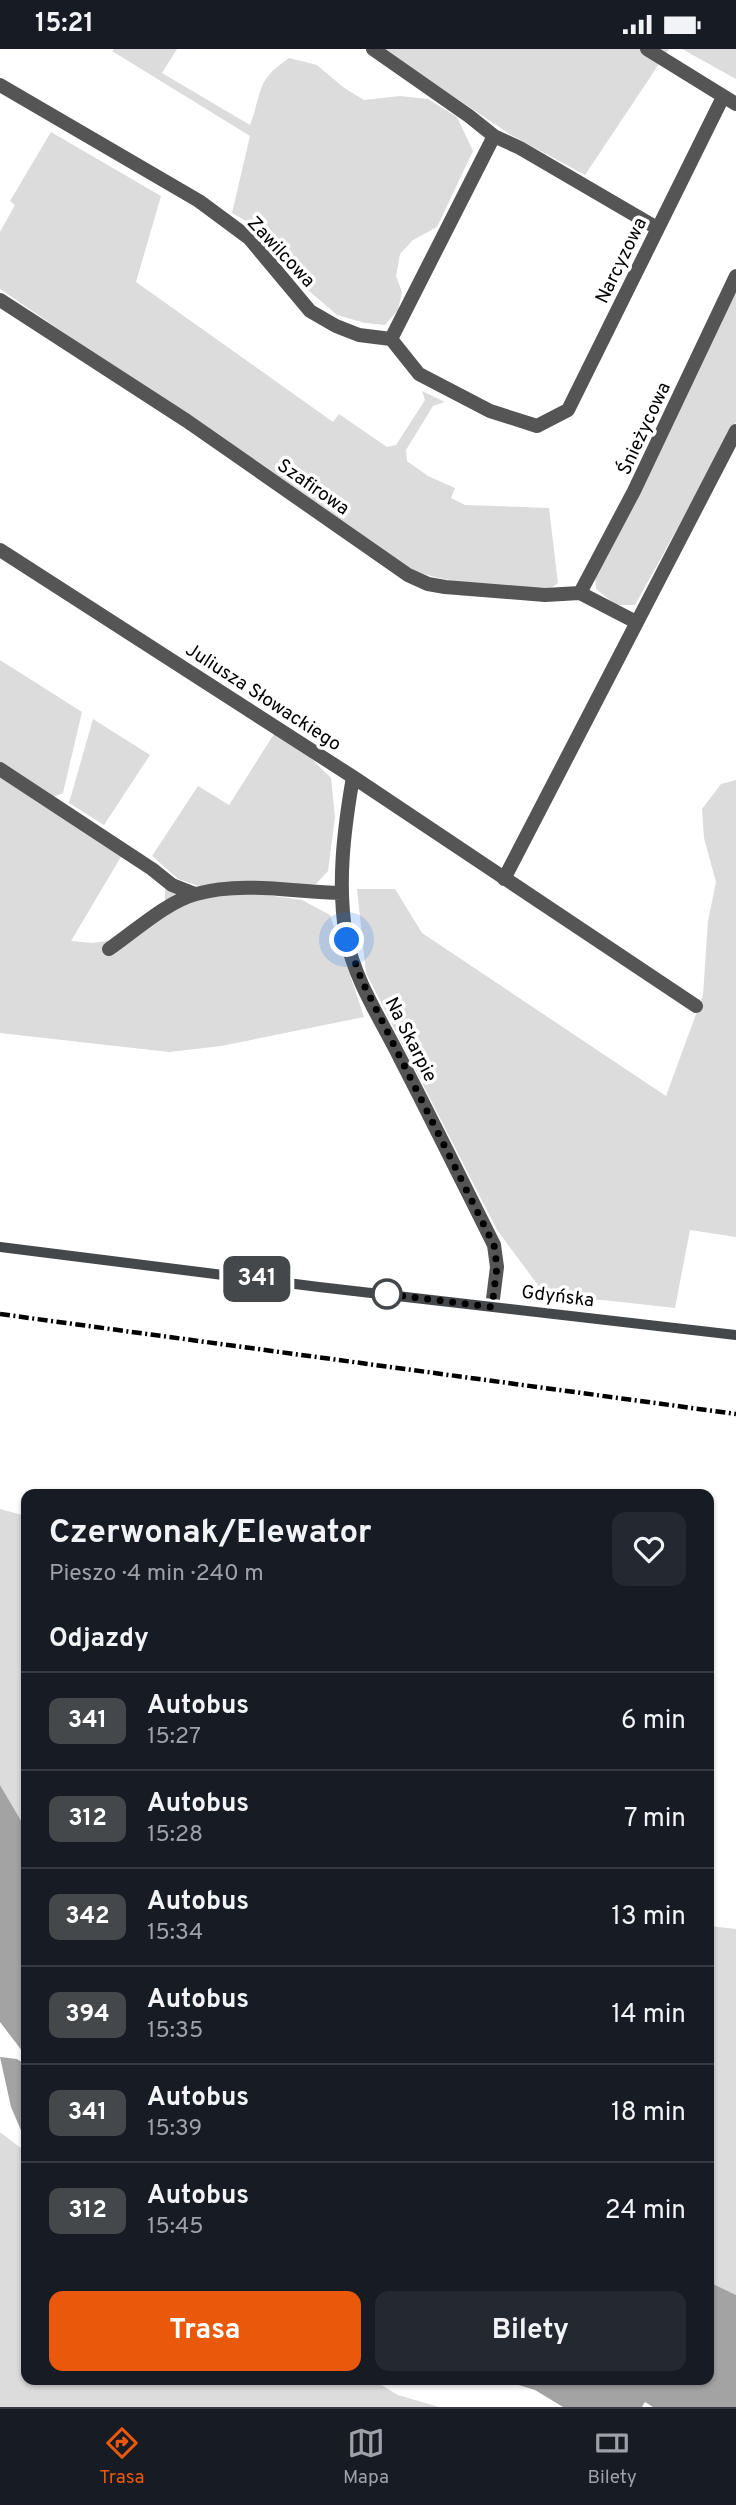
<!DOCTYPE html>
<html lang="pl">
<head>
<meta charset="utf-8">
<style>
  body { margin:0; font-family:Overpass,sans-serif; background:#242831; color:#f1f3f6; height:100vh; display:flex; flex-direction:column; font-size:26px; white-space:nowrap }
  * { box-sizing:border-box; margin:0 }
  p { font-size:23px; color:#9ea1a6 }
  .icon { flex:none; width:38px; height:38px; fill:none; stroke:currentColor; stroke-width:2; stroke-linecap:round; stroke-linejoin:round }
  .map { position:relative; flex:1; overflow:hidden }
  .details { position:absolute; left:21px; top:1440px; width:693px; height:896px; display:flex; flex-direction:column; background:#171b24; border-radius:14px; box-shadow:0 2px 5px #0004 }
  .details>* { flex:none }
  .badge { padding:0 14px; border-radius:10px; font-size:24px; line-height:46px }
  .you { position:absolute; width:35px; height:35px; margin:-18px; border:5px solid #fff; border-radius:50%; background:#1a73e8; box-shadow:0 0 0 10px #1a73e833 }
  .map>.badge { position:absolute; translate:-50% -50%; box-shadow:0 0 0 4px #fff }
  h2 { padding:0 28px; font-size:26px; line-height:63px }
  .round { display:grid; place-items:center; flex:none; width:74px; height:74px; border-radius:14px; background:#242831 }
  .head { display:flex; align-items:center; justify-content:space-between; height:119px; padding:0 28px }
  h1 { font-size:33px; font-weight:700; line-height:52px }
  .action { display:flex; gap:14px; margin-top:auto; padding:14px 28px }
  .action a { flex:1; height:80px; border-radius:14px; background:#ea580c; color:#fff; font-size:28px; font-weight:700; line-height:80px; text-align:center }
  .action a+a { background:#242831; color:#f1f3f6 }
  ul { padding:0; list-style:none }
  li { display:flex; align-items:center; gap:21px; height:98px; padding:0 28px; border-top:2px solid #363941 }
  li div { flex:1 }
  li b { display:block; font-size:26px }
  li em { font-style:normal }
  li .badge { min-width:77px; font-weight:700; text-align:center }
  .status { display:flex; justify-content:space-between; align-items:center; height:49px; padding:0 35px; background:#171b24; direction:ltr }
  .status svg { height:19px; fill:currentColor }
  .menu { display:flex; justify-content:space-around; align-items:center; height:98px; border-top:2px solid #363941; background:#171b24; font-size:19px; color:#9ea1a6 }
  .menu a { display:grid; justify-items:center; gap:4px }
  .menu .current { color:#ea580c }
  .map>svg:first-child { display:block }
  .green { fill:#dcdcdc }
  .water { fill:#a3a3a3 }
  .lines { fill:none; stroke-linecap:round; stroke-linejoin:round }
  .street { stroke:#555; stroke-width:14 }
  .secondary { stroke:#222; stroke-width:14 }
  .rail { stroke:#000; stroke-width:4.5; stroke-dasharray:10 3.5 2 3.5; stroke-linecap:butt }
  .line-casing { stroke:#fff; stroke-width:16 }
  .line { stroke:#45484a; stroke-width:10 }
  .walk { stroke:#000; stroke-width:7; stroke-dasharray:0 12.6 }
  .stop-dot { fill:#fff; stroke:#45484a; stroke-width:3.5 }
  .labels { text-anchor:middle; stroke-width:7; stroke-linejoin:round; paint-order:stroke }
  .street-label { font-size:19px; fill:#000; stroke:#fff }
</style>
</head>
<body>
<div class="status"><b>15:21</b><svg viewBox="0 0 49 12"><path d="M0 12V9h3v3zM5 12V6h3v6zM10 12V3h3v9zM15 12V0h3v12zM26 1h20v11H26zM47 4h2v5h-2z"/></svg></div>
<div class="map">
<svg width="736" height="2358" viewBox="0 0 736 2358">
  <rect width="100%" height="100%" fill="#fff"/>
  <!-- green -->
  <path class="green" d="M114,0H177L162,24L250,76C263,42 255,32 289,9L317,16L343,38L364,51L400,47L428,50L457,68L473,102L437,178L413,191L400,205L396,227L402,243L398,261L385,276L365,274L337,266L301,235L266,184L232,164L250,87L112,2Z
    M383,0H669L585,126L511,86Z
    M682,0H736V30Z
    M51,83L161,147L136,233L333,373L339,365L387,398L396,396L425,351L422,342L445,353L433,357L406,401L407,412L428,427L455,439L451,449L465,456L549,459L558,534L549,540C502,537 456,537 412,521L0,240V183L15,156L10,152Z
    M736,242V373L635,556H616L596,540L595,525Z
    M0,611L82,663L63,744L53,748L0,715Z
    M93,670L150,706L104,776L69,754Z
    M274,685L308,706L331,729L335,768L328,822L316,835L294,840L205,839L178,830L152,807L198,737L229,756Z
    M0,727L122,806L71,892L92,894L113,891L165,855V840L212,848L252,844L302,851L330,866L364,968L221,997L169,1003L0,984Z
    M736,731V1188L690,1181L675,1259L603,1251H549L497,1181L366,924L357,840H395L422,884L666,1047L703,946L708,872L716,833L704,789L702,760L721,735Z
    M0,1460L26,1467V1780L0,1736Z
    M709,1877L736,1880V2246L709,2233Z
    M0,2083L26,2103V2331H373L398,2346L439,2358H0Z"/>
  <!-- water -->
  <path class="water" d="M0,1736L26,1780V2007L0,1973Z
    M0,2008L17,2010L26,2016V2093L11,2058Z
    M709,2233L736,2246V2358H653L645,2353L642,2358H563L535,2341L502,2331H709Z"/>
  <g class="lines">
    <!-- street -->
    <path class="street" d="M373,0L469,67L494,87L520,99L657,179
      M647,0L736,55
      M0,36L199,152L249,189L310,262L336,277L359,286L391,290L419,325L490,362L537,377L568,361L723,48
      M0,251L187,372L408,526L428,535L445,538L545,546L580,544L636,573
      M391,290L494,87
      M0,501L353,728L696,957
      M580,544L634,442L736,227
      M0,720L152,820L172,836L195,845
      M353,728C344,780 337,835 346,887C354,930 381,971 400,1009C432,1071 463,1134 494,1196L497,1218L492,1258
      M504,830L736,382
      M109,900C134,883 166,853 196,845C242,832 294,843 341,844"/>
    <!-- secondary -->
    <path class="secondary" d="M0,1198L319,1238L736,1286"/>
    <!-- rail -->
    <path class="rail" d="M0,1265L736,1365"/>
  </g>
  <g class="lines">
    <defs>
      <path id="line" d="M0,1198L319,1238L736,1286"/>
    </defs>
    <!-- line casing -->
    <use href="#line" class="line-casing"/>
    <!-- line -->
    <use href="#line" class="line"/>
    <!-- walk -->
    <path class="walk" d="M347,891L362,932L494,1196L497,1218L492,1258L387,1245"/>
  </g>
  <!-- markers -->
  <circle class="stop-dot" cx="387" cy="1245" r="14"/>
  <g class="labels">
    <!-- street labels -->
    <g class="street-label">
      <text transform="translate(282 202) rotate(47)" y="7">Zawilcowa</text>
      <text transform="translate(620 211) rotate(-64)" y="7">Narcyzowa</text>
      <text transform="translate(643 379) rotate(-65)" y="7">Śnieżycowa</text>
      <text transform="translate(314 437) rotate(35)" y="7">Szafirowa</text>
      <text transform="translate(264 647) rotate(33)" y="7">Juliusza Słowackiego</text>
      <text transform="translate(412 990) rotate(63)" y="7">Na Skarpie</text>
      <text transform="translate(558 1246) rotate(7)" y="7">Gdyńska</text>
    </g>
  </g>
</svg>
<div class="you" style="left:347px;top:891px"></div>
<b class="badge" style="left:257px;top:1230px;background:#45484a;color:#fff">341</b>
<section class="details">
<div class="head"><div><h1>Czerwonak/Elewator</h1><p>Pieszo · 4 min · 240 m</p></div><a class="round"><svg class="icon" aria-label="heart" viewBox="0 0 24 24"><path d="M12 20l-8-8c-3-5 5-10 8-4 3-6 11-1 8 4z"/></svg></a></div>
<h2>Odjazdy</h2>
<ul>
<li><span class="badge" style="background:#45484a;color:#fff">341</span><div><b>Autobus</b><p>15:27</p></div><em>6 min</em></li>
<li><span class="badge" style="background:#45484a;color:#fff">312</span><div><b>Autobus</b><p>15:28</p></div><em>7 min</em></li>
<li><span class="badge" style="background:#45484a;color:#fff">342</span><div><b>Autobus</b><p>15:34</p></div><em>13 min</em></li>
<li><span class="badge" style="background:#45484a;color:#fff">394</span><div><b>Autobus</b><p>15:35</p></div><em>14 min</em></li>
<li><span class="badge" style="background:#45484a;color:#fff">341</span><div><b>Autobus</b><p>15:39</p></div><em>18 min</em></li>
<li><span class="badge" style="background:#45484a;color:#fff">312</span><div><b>Autobus</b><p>15:45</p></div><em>24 min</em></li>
</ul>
<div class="action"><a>Trasa</a><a>Bilety</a></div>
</section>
</div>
<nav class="menu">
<a class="current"><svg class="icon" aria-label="directions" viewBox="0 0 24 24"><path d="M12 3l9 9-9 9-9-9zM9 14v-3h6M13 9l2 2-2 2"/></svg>Trasa</a>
<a><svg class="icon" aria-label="map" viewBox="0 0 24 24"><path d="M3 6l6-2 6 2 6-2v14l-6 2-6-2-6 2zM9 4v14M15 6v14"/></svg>Mapa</a>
<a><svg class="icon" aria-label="tickets" viewBox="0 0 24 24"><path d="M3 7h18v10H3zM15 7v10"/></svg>Bilety</a>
</nav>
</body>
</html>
